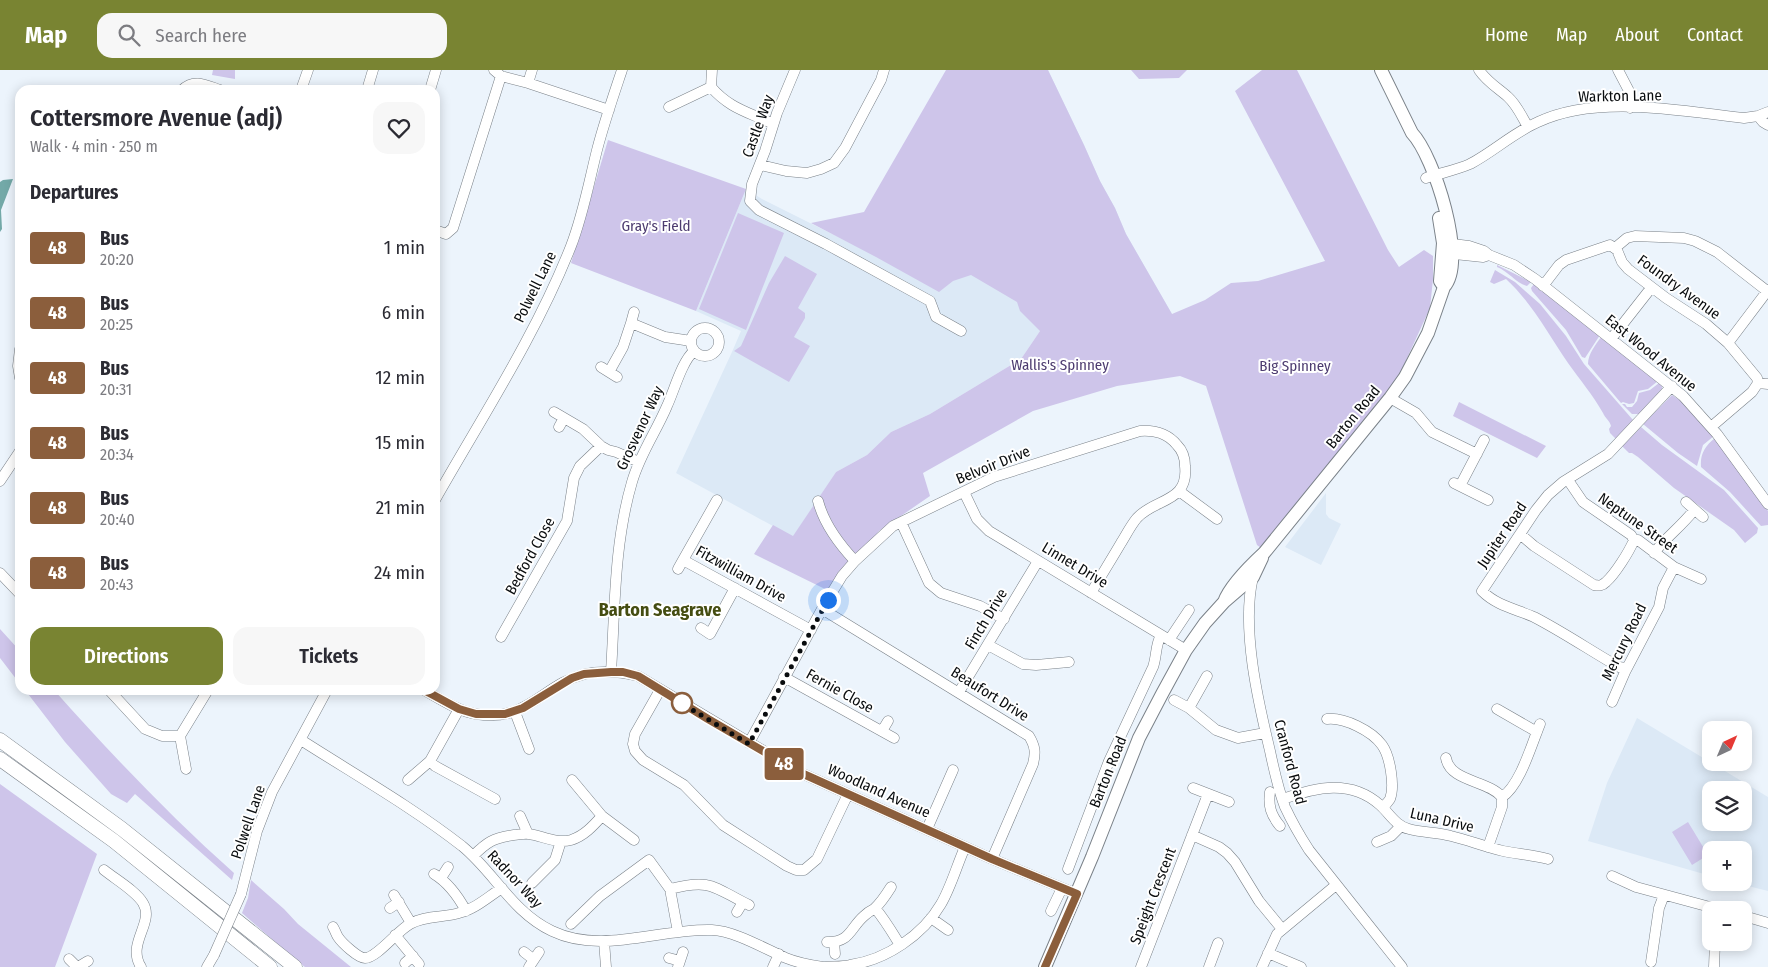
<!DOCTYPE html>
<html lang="en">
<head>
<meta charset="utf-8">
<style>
  body { margin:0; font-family:"Fira Sans Condensed",sans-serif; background:#f7f7f7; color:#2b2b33; height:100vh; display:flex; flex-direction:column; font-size:19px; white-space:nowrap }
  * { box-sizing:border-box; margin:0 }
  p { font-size:16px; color:#7c7c81 }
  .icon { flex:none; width:28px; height:28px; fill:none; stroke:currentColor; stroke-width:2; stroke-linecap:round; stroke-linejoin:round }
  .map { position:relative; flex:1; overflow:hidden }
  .drawer { position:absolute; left:15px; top:15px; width:425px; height:610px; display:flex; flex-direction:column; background:#fff; border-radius:15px; box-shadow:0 2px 12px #0003 }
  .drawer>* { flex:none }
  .badge { padding:0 10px; border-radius:4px; font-size:18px; line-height:32px }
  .needle { width:32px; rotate:44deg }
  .buttons { position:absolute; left:1702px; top:651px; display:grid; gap:10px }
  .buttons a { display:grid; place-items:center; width:50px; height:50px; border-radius:10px; background:#fff; box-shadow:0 2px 12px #0003; font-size:25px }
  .you { position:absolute; width:25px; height:25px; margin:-12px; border:4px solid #fff; border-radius:50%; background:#1a73e8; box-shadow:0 0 0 8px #1a73e833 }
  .map>.badge { position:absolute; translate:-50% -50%; box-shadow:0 0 0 2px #fff }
  h2 { padding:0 15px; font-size:19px; line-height:45px }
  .round { display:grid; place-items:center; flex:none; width:52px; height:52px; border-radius:15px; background:#f7f7f7 }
  .summary { display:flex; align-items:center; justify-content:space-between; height:85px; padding:0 15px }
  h1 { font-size:24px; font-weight:600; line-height:38px }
  .cta { display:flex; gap:10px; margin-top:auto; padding:10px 15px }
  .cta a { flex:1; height:58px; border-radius:15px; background:#798432; color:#fff; font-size:20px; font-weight:600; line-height:58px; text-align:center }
  .cta a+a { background:#f7f7f7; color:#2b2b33 }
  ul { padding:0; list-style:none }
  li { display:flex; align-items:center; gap:15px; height:65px; padding:0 15px }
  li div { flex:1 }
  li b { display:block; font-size:19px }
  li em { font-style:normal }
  li .badge { min-width:55px; font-weight:700; text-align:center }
  header { display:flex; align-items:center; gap:30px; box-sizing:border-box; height:70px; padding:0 25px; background:#798432; color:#fff }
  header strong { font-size:24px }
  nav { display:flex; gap:28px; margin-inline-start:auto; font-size:18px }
  .search { width:350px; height:45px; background:#f7f7f7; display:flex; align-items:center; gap:12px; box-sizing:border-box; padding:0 18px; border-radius:15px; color:#7c7c81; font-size:19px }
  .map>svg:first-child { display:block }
  .built { fill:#dce9f6; fill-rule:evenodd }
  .green { fill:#cec5ea }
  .water { fill:#73a9a8 }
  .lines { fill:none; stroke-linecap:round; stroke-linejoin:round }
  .minor-casing { stroke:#7a8188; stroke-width:11 }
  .major-casing { stroke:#7a8188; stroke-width:14 }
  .highway-casing { stroke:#7a8188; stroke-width:15 }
  .minor { stroke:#fff; stroke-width:10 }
  .major { stroke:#fff; stroke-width:12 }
  .highway { stroke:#fff; stroke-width:14 }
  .minor-bridge-casing { stroke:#7a8188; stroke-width:11; stroke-linecap:butt }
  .minor-bridge { stroke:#fff; stroke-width:10 }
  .line-casing { stroke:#fff; stroke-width:11 }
  .line { stroke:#8b5e3c; stroke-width:8 }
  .walk { stroke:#090c0e; stroke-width:5; stroke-dasharray:0 9 }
  .stop-dot { fill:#fff; stroke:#8b5e3c; stroke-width:2.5 }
  .labels { text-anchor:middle; stroke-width:4; stroke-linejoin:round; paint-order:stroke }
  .street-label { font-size:15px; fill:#090c0e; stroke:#fff }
  .park-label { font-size:15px; fill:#4d3c70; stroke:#fff }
  .quarter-label { font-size:18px; font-weight:bold; fill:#454d12; stroke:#fff }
</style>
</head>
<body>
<header>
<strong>Map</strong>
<div class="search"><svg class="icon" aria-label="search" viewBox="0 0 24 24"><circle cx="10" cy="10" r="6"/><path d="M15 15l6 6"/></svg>Search here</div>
<nav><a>Home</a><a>Map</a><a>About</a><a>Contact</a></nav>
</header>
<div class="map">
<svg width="1768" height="897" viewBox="0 0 1768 897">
  <rect width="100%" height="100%" fill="#ecf4fc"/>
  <!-- built -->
  <path class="built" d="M965,0H1048L1084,75L1100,111L1115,138L1126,164L1172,244L1040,261L1021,289L930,344L891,362L867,385L836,402L793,467L676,403L732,282L741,261L696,241L746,119L762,129L860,178L946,35Z
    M1326,423V444L1329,448L1341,454L1321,495L1285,477Z
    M1637,648L1768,727V821L1736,813L1744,812V780H1711V806L1588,771L1607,713ZM1711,720H1744V752H1711Z"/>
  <!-- green -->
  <path class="green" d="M213,0H235V9L212,5Z
    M946,0H1048L1084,75L1100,111L1115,138L1126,164L1172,244L1205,230L1231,213L1258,211L1325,191L1235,21L1262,0H1297L1388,180L1399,197L1424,180L1433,186V209L1430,238L1398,308L1368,351L1261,478L1257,475L1206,316L1180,306L1117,316L1033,341L923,403L930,426L879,461L855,491L849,492L827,520L754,484L773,455L793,466L836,402L867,385L891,362L930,344L1021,289L1040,261L1020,241L1017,232L971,205L953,211L939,222L876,187L811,153L864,142Z
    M1131,0H1187L1179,8L1139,9Z
    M608,70L746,119L696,241L571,193Z
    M738,143L784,163L746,260L699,239Z
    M785,186L817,204L798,238L805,243V248L794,267L810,276L789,312L734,281L741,276L769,213Z
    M1497,195L1531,212L1527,216C1517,214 1508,201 1497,197Z
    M1495,200L1515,212L1540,234L1566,266L1584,294L1633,350L1616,369L1610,363L1609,359L1611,356C1610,351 1605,348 1603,343C1593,325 1580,310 1568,293C1548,264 1532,233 1506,209L1494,214L1490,212Z
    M1534,214L1600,265L1585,288L1582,287L1566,260L1532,221L1531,218Z
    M1602,266L1658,311L1648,319L1638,321L1634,333L1629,334L1623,332L1621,333L1588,294C1588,284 1596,274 1602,266Z
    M1659,313L1662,316V319L1639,344H1632L1622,334H1625L1627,337H1632L1637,331L1639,323L1650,320Z
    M1672,325L1678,329L1679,328L1714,366L1703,375L1697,396L1678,383L1643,354Z
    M1459,332L1546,376L1537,388L1453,346Z
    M1641,357L1662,375L1724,420L1758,458L1757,463L1745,473L1734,460L1674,418L1638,387L1632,383H1629L1622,376Z
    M1715,368L1768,441V455L1761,456L1730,422L1701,397C1700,384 1705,376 1715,368Z
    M0,559L20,581V614L0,588Z
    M25,620H54C111,684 170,746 234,803L232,810L135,724L127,733L111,724L65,672Z
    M0,714L97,784L55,897H0Z
    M1688,752L1708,785L1692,795L1672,762Z
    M251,810L284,839L298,854L351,897H305L298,892L242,843L248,828Z"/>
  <!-- water -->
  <path class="water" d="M13,109L1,140L2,159L0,162V112L3,110Z"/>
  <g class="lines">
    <defs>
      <path id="minor" d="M494,0L501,6L528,13L609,40
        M712,0L711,17C730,39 749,42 773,54
        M795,0L777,43L765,81L752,114L750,131L759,140L826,174L930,231L936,247L961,261
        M1479,0C1487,12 1498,18 1508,27C1517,35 1522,47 1528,57
        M1618,0L1629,21L1630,38
        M528,13L532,0
        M182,20C194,8 206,15 220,20
        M301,20L308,0
        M367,20L373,0
        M430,20L436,0
        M669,37L711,17
        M1758,46L1763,52L1768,55
        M760,95L786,101L807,103L821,99L834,93L845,78L881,10L884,0
        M1426,108C1441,103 1456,100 1470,94C1493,82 1513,63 1538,52C1597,24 1681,41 1744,48L1758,46L1768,42
        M435,160L446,164L453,158L501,6
        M1444,173L1469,176L1484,181L1489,185L1514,195L1535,209L1683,326L1717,364L1768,434
        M1615,178L1627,168L1635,166L1684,168L1695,171L1717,182L1767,221
        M1445,183L1483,187L1489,185
        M1543,216L1559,195L1566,190L1610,175L1617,180L1622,192L1628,199L1666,228L1706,254L1728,273L1757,308L1758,313
        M634,242L631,253L665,267L691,271
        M691 272a14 14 0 1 1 28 0a14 14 0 1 1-28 0Z
        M1611,269L1651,218
        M1728,273L1768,220
        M20,279L18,296L20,308
        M601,297L617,307
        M609,302L623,277L631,253
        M1758,313L1768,314
        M1390,328L1416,343L1432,362L1477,384
        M554,342L583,359L601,376L608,380L616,382L639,392
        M559,357L564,348
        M1711,357L1752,322L1758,313
        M1568,410L1583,432L1631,465L1634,470H1638L1674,497L1701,509
        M0,411L20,381
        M1454,413L1488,430
        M1460,416L1484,370
        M1179,421L1217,449
        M964,422L977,449L989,461L1186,580
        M435,430C482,347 536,265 571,176C583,145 589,112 597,80C604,53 613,27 622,0
        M717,430L683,490L811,560
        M818,431C824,454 839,474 855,491
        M1686,432L1703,447
        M901,452L929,513L941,523L980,536L1004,549
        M1520,464L1534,476L1594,515C1599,516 1602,516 1606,512C1615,504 1629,482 1634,470
        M1654,483C1666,467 1682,456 1694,440
        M678,499L683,490
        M0,503L20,524
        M1253,507C1241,558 1258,631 1270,681C1274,700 1278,719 1285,737C1292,752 1300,766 1309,780L1402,897
        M822,539L1029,666C1035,676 1036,682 1033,694L992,789
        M701,558L710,564L735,518
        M501,567L567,451L574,408L580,396L601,376
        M1169,570L1189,540
        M988,575L1023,594L1036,595L1069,592
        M1628,596L1625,598L1619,597C1591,581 1563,562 1534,547C1516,539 1497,536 1482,521L1536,440L1548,425L1563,412L1608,384L1672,316
        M611,602C615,538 614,473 632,412C640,384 656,362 667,336C674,321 682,291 694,281
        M784,607L894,668
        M109,620L145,659L162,666H180L208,620
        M424,620C440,629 458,641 476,644C528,653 543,614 585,604C603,600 621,602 638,606L799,702L992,789L1077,824
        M660,620L635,664L633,674L635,681L643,690L684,715L723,755L787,796L796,800H804L817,789L848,724
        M959,622L1038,491
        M1174,630L1189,638L1216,660L1238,668L1265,663
        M1612,632L1625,602L1659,537L1663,518L1674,497
        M1189,638L1207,606
        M1497,639L1537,662
        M515,642L529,679
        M1327,649C1344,647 1372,661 1382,675C1390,686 1395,716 1390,729C1388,732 1385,735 1383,738
        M882,661L888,651
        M180,666L186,699
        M301,670C354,704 412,737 462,776C495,803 512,842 552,861C602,885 659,858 712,860C735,861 765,879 786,888C798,893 810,895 823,897
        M749,673L822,539L842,506L855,491L893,456L994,407L1140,361C1155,360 1167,363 1177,375C1183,381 1185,388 1185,396C1189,433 1155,428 1137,448C1131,455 1126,465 1121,473C1111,490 1101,506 1091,523
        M1446,688C1450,712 1488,710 1502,727V737L1488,777
        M430,691L435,696L495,729
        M408,710L430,691L459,639
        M572,710L602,746
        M1193,718L1229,732
        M1270,722C1268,736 1271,745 1280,756
        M1502,727C1520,716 1532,673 1540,654
        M1283,729C1316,717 1351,709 1380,735C1390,744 1396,756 1409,759C1423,763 1437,762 1451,766C1468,770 1485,777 1503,781C1518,784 1533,785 1548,789
        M520,746L528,764
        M927,759L953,700
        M1192,765L1219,777L1227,783L1235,792L1259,831L1282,859
        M1377,772L1391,766L1401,756
        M473,786C487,772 493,768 514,765C518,765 524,763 529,764C543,766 556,774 571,770C584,766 593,756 602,746L634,770
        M1068,799L1109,691L1153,597C1157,586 1155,576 1161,565
        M104,800C115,809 136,821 143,833C155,853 126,873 141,897
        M434,804C449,813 458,826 466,841
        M1612,806L1636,817L1721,840
        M441,808L448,797
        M532,813L555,790L561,771
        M670,819C712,808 714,818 749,835
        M241,824L257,761L272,722L327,620
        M394,825L411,853
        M390,838L399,832
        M875,838C885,850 892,862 900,875
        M1051,841L1062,818
        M737,842L743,832
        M1744,846L1768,853
        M931,848L948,860
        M571,854L600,826L649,790L670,819L678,862
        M333,857C335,860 336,864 338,867C342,873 358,888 365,888C377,888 398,860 410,854C425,845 443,848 459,843C475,839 488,827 502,818
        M395,865L419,894
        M604,871L606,897
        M827,872C850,873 850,858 864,846C867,843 870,841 874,839C881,833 886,825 891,817
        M834,872L835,884
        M524,882L533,889
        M1268,883L1301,897
        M669,888L680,891
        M69,889L77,897
        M1651,892L1659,838L1664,825
        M405,893L413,886
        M78,897L88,891
        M207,897L214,885
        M529,897L539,882
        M678,897L683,882
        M773,897L779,884
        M823,897C832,896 842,897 850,895C886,890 923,865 941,834C951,817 957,795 965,777
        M1141,897L1208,724
        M1209,897L1218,873
        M1262,897L1277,864L1336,815
        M1714,897L1715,872"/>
      <path id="major" d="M1439,148L1443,173L1440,211L1444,217
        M1224,532C1230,516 1251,495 1264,483L1390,328L1405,307L1428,263L1444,217C1468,191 1434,86 1412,63L1381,0
        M1045,897L1092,787L1139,668L1162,624L1186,580L1205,553L1224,532L1253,507L1262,488"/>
      <path id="highway" d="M0,670L122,759L295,897
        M0,689L114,771L270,897"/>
    </defs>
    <!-- minor casing -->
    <use href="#minor" class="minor-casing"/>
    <!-- major casing -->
    <use href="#major" class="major-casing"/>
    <!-- highway casing -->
    <use href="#highway" class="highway-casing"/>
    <!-- minor -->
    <use href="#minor" class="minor"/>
    <!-- major -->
    <use href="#major" class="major"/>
    <!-- highway -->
    <use href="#highway" class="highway"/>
    <defs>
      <path id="minor-bridge" d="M214,885L241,824"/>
    </defs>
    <!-- minor-bridge casing -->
    <use href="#minor-bridge" class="minor-bridge-casing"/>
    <!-- minor-bridge -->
    <use href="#minor-bridge" class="minor-bridge"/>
  </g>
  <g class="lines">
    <defs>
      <path id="line" d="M424,620L459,639L476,644H505L523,638L572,608L584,604L611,602H623L638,606L708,649L799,702L992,789L1077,824L1045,897"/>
    </defs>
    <!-- line casing -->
    <use href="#line" class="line-casing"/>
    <!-- line -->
    <use href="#line" class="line"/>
    <!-- walk -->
    <path class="walk" d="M682,633L676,630L749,674L828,530"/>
  </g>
  <!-- markers -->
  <circle class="stop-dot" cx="682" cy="633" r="10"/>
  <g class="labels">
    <!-- street labels -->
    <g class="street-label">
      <text transform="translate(1620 26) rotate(-1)" y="5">Warkton Lane</text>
      <text transform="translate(758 56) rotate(-70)" y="5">Castle Way</text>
      <text transform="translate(535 217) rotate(-64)" y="5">Polwell Lane</text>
      <text transform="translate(1679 217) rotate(36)" y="5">Foundry Avenue</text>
      <text transform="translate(1651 283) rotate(39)" y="5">East Wood Avenue</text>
      <text transform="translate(1353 347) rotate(-51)" y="5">Barton Road</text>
      <text transform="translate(640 358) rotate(-65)" y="5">Grosvenor Way</text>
      <text transform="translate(993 395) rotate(-22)" y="5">Belvoir Drive</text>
      <text transform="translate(1638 453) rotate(35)" y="5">Neptune Street</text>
      <text transform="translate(1502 465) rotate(-56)" y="5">Jupiter Road</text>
      <text transform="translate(530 486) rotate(-61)" y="5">Bedford Close</text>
      <text transform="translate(1075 495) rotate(31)" y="5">Linnet Drive</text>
      <text transform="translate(741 504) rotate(29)" y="5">Fitzwilliam Drive</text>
      <text transform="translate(986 549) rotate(-59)" y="5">Finch Drive</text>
      <text transform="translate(1624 572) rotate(-64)" y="5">Mercury Road</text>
      <text transform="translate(840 621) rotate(29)" y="5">Fernie Close</text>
      <text transform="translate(990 624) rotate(32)" y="5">Beaufort Drive</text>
      <text transform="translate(1290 692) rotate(75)" y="5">Cranford Road</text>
      <text transform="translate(1108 702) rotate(-68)" y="5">Barton Road</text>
      <text transform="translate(879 721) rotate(24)" y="5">Woodland Avenue</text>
      <text transform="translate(1442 750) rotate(13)" y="5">Luna Drive</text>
      <text transform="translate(248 752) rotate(-71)" y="5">Polwell Lane</text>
      <text transform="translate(515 809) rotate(47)" y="5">Radnor Way</text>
      <text transform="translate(1153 826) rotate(-69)" y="5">Speight Crescent</text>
    </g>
    <!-- park labels -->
    <g class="park-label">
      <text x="656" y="161">Gray's Field</text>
      <text x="1060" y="300">Wallis's Spinney</text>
      <text x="1295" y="301">Big Spinney</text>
    </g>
    <!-- quarter labels -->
    <g class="quarter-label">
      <text x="660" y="546">Barton Seagrave</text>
    </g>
  </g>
</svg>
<div class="buttons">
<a><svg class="needle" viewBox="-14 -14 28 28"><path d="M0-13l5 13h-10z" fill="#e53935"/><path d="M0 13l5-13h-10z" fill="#7c7c81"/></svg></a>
<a><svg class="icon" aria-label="layers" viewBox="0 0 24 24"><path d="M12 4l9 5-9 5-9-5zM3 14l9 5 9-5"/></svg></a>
<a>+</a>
<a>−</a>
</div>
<div class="you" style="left:828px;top:530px"></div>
<b class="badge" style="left:784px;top:694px;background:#8b5e3c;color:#fff">48</b>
<section class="drawer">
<div class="summary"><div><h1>Cottersmore Avenue (adj)</h1><p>Walk · 4 min · 250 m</p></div><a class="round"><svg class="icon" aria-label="heart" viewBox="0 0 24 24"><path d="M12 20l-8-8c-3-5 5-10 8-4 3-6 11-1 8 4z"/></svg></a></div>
<h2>Departures</h2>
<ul>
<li><span class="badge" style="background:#8b5e3c;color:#fff">48</span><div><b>Bus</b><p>20:20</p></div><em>1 min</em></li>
<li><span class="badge" style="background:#8b5e3c;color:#fff">48</span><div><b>Bus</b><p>20:25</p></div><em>6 min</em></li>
<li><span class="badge" style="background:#8b5e3c;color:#fff">48</span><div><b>Bus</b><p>20:31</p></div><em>12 min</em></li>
<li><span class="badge" style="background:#8b5e3c;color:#fff">48</span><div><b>Bus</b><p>20:34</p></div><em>15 min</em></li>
<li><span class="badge" style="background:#8b5e3c;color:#fff">48</span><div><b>Bus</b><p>20:40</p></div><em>21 min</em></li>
<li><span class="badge" style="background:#8b5e3c;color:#fff">48</span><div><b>Bus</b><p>20:43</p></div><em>24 min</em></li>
</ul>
<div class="cta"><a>Directions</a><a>Tickets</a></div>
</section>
</div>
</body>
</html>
